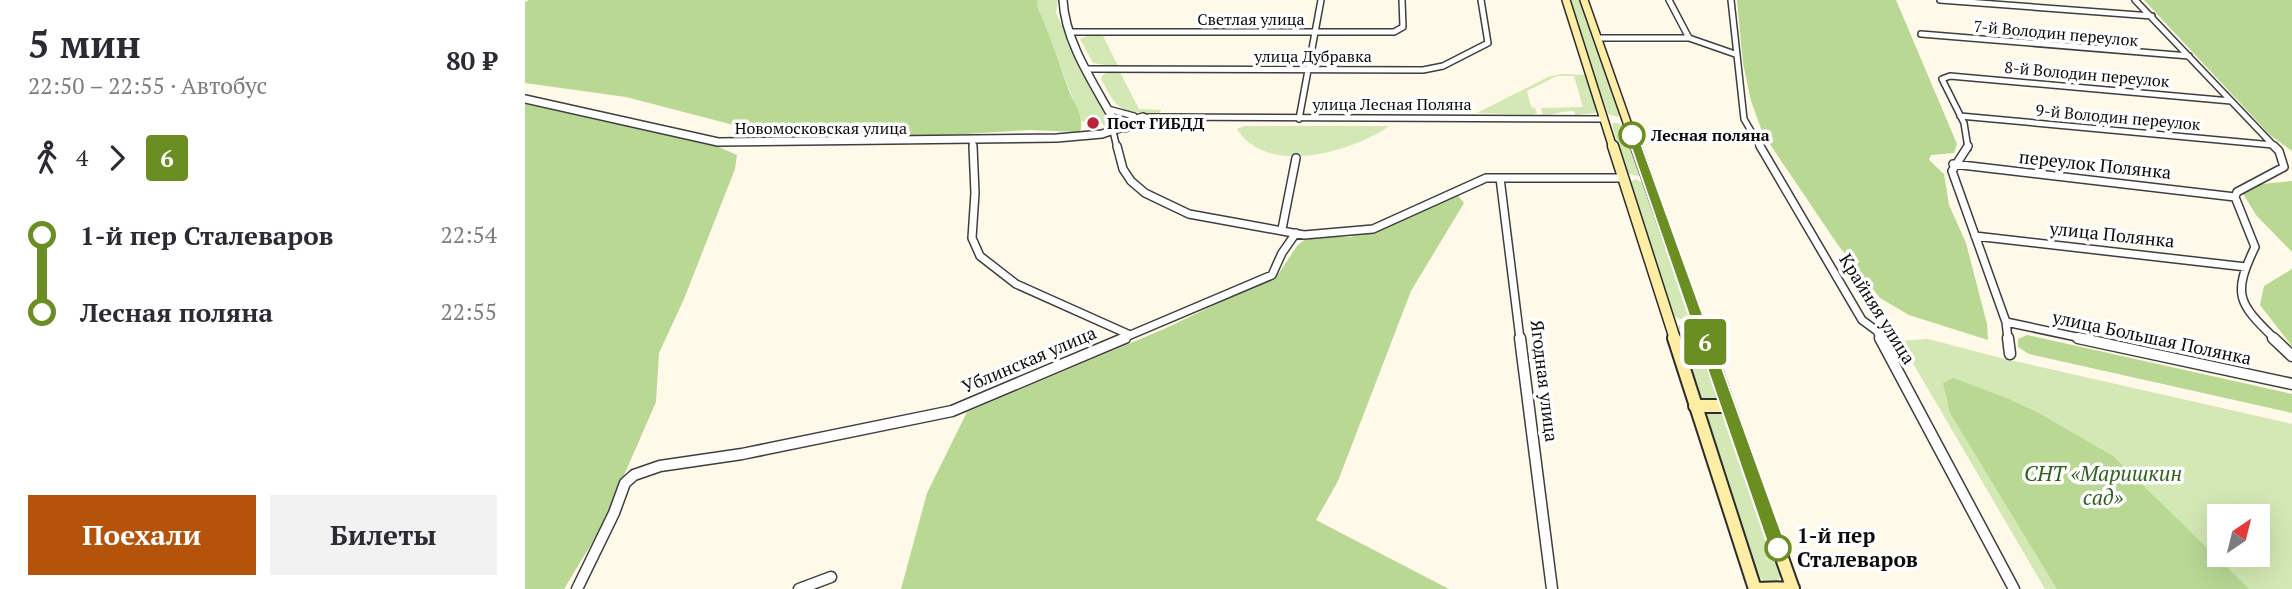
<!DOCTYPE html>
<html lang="ru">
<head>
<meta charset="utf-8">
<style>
  body { margin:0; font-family:"PT Serif",serif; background:#f2f2f3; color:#2b2b33; height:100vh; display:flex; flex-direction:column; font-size:26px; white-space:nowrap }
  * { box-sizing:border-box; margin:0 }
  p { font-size:23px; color:#7c7c81 }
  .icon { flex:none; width:38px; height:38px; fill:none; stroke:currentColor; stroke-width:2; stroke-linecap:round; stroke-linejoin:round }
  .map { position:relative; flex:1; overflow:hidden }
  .sheet { display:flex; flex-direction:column; background:#fff; width:525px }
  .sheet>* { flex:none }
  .badge { padding:0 14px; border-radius:5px; font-size:24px; line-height:46px }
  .needle { width:46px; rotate:35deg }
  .buttons { position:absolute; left:1682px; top:504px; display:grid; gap:14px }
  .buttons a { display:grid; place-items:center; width:63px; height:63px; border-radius:0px; background:#fff; box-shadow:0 7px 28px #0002; font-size:35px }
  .map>.badge { position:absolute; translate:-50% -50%; box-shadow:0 0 0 4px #fff }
  .legs { display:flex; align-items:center; gap:10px; height:77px; padding:0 28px; font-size:23px }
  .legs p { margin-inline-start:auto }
  .summary { display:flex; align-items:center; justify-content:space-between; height:119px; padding:0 28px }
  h1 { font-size:38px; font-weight:700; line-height:52px }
  .action { display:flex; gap:14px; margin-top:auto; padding:14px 28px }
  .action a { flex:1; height:80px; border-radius:0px; background:#b45309; color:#fff; font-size:28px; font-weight:700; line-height:80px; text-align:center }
  .action a+a { background:#f2f2f3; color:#2b2b33 }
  ul { padding:0 28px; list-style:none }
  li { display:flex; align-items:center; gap:24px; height:77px; font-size:26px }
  li i { display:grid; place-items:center; width:10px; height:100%; margin:0 9px; background:currentColor }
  li i::after { content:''; width:18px; height:18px; margin:-9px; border:5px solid; border-radius:50%; background:#fff }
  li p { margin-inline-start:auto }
  li:first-child i { background:linear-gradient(#0000 50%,currentColor 0) }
  li:last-child i { background:linear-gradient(currentColor 50%,#0000 0) }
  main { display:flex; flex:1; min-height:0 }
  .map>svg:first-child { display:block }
  .green { fill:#d3e8b4; fill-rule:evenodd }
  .forest { fill:#b8d894 }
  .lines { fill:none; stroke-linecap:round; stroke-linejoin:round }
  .minor-far2-casing { stroke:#3e3e3e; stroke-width:8 }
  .minor-far1-casing { stroke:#3e3e3e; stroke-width:10 }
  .minor-casing { stroke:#3e3e3e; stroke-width:13 }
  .tertiary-casing { stroke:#3e3e3e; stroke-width:10 }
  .secondary-far2-casing { stroke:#2d2d2d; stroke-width:10 }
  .secondary-far1-casing { stroke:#2d2d2d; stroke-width:13 }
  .secondary-casing { stroke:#2d2d2d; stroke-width:16 }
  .minor-far2 { stroke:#fff; stroke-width:5 }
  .minor-far1 { stroke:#fff; stroke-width:7 }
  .minor { stroke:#fff; stroke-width:10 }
  .tertiary { stroke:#fff; stroke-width:7 }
  .secondary-far2 { stroke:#feeda5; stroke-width:7 }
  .secondary-far1 { stroke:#feeda5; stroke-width:10 }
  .secondary { stroke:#feeda5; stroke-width:12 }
  .line-1 { fill:#6b8e23; stroke:#fff; stroke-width:2 }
  .poi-dot { fill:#b92538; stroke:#fff; stroke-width:2.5 }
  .stop-1-dot { fill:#fff; stroke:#6b8e23; stroke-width:3.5 }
  .labels { text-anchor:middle; stroke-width:7; stroke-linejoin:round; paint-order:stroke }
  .far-street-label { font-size:16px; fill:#0b0b0b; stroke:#fff }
  .far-poi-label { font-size:16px; font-weight:bold; fill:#0b0b0b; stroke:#fff; text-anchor:start }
  .far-stop-label { font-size:16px; font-weight:bold; fill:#0b0b0b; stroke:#fff; text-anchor:start }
  .street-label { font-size:18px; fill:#0b0b0b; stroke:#fff }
  .near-park-label { font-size:21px; font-style:italic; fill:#30611d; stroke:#fff }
  .near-stop-label { font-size:21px; font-weight:bold; fill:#0b0b0b; stroke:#fff; text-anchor:start }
</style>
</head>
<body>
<main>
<section class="sheet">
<div class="summary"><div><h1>5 мин</h1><p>22:50 – 22:55 · Автобус</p></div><b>80 ₽</b></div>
<div class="legs"><svg class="icon" aria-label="walk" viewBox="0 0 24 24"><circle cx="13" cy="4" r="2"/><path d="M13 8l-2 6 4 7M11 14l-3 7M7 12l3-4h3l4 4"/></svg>4<svg class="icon" aria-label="forward" viewBox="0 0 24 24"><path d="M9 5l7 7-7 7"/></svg><b class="badge" style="background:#6b8e23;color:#fff">6</b></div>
<ul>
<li><i style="color:#6b8e23"></i><b>1-й пер Сталеваров</b><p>22:54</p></li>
<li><i style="color:#6b8e23"></i><b>Лесная поляна</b><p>22:55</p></li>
</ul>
<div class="action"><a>Поехали</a><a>Билеты</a></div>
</section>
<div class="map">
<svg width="1767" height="589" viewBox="0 0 1767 589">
  <rect width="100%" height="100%" fill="#fff9e9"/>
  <!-- green -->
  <path class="green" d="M513,0H533L531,13L584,124L580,127L572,118L557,122L512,6Z
    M1044,0H1054L1095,114L1093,117L1083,114Z
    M569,33L583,34L578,36L593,66L600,68L568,63L555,39Z
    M591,71L595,72L614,109L636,110L635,113C597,113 592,112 576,78L579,74Z
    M1036,74L1061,75L1071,109L1070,113L1051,115L1048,111C1037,111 1029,115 1018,115L1016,108L1058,107L1049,76H1032L1002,91L1006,107L1010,108L1012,113L1008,115L952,113L1023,77Z
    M1087,123H1093L1100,127L1117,173L1114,176L1100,173Z
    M720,126H862L863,127C825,152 742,177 712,129Z
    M1111,179L1121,185L1166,315L1162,319H1155L1146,315L1103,183Z
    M1154,325H1164L1171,331L1195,401L1174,400L1151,331Z
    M1403,339L1472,357L1767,424V589H1520L1375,341ZM1694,516H1732V555H1694Z
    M1199,411L1256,574L1253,581L1242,583L1231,575L1177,412Z"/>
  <!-- forest -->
  <path class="forest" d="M4,0H513L512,6C524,33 533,60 543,88C548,103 558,112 556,129L554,132L505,130L408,136L228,130L101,97L0,83V2Z
    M1212,0H1371L1432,144L1429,153L1406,155L1404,160L1419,174L1424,205L1441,243L1462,324L1463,340L1384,315L1355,298L1313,245L1238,134L1226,101L1218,63Z
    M1619,0H1767V151L1745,135Z
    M0,103L194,147L212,155L210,169L159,299L134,353L131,402L76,528L39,589H0Z
    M1767,181V252L1731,215L1717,192L1736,184Z
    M931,193L939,203L886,291L813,481L791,520L924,589H376L402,493L442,412L639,329L723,289L754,273L772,246L783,237H825L858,228Z
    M1767,269V346L1735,305L1739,286Z
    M1502,335L1767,394V413L1504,354L1493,347V339Z
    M1428,378L1479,397L1512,412L1588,456L1724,589H1532L1425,413L1418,383Z"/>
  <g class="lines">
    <defs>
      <path id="minor-far2" d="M1144,0L1164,38
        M1206,0L1219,119L1236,148
        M1415,0L1627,16
        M1610,0L1751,148
        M545,32H869L878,27L877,0
        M1396,34L1664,56
        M1073,38H1164L1210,54
        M563,69L898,70L918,66L963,43L956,0
        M583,109L609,116
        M618,116L629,120L628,123L598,129L591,124Z
        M1435,116L1748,145
        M624,117L1079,119
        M774,119L796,0
        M588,131L592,148
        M447,141L448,148
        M1443,148L1439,123L1417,79L1425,76L1706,101"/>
      <path id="minor-far1" d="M448,146L450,193L447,238L455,256L491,284L605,335
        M592,146L598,169L606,181L620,193L664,214L779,235L848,229L961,178H1098
        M1235,146L1337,320L1352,331L1356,339
        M1443,146L1427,171L1481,322L1483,339
        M1749,146L1754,151L1759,167L1712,192L1710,197L1730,247C1707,295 1713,303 1750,339
        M1428,164L1710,197
        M975,178L995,339
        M757,229L771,158
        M1450,236L1721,267
        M1481,322L1561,339
        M596,339L747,275L757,253L771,233"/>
      <path id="minor" d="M995,338L1027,589
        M1355,338L1489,589
        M1483,338L1485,354
        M1553,338L1767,384
        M1748,338L1767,356
        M52,589L89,513L100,483L109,475L135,466L217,454L427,411L600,338
        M274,589L306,577"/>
      <path id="tertiary" d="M538,0C540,43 571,87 591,124
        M0,99L193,142L532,138L577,134L595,128"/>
      <path id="secondary-far2" d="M1041,0L1088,148
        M1059,0L1111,148"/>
      <path id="secondary-far1" d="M1088,146L1150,339
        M1111,146L1179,339"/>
      <path id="secondary" d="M1149,338L1230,589
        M1179,338L1268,589
        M1170,406H1203
        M1230,589L1268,588"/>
    </defs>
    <!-- minor-far2 casing -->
    <use href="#minor-far2" class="minor-far2-casing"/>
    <!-- minor-far1 casing -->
    <use href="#minor-far1" class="minor-far1-casing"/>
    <!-- minor casing -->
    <use href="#minor" class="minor-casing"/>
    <!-- tertiary casing -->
    <use href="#tertiary" class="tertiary-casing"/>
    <!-- secondary-far2 casing -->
    <use href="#secondary-far2" class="secondary-far2-casing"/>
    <!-- secondary-far1 casing -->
    <use href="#secondary-far1" class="secondary-far1-casing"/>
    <!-- secondary casing -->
    <use href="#secondary" class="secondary-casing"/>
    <!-- minor-far2 -->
    <use href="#minor-far2" class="minor-far2"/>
    <!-- minor-far1 -->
    <use href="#minor-far1" class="minor-far1"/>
    <!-- minor -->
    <use href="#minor" class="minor"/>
    <!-- tertiary -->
    <use href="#tertiary" class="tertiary"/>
    <!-- secondary-far2 -->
    <use href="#secondary-far2" class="secondary-far2"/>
    <!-- secondary-far1 -->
    <use href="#secondary-far1" class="secondary-far1"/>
    <!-- secondary -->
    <use href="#secondary" class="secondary"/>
  </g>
  <!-- line-1 -->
  <path class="line-1" d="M1107,132L1113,135L1262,548L1260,554L1253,556L1247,554L1244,548L1102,135Z"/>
  <!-- markers -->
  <circle class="poi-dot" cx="568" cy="123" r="7"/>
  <g class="stop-1-dot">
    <circle cx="1107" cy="135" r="12"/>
    <circle cx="1253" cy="548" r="12"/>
  </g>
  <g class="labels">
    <!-- far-street labels -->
    <g class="far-street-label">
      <text x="726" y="25">Светлая улица</text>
      <text transform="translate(1531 33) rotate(5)" y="6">7-й Володин переулок</text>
      <text x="788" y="62">улица Дубравка</text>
      <text transform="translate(1562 74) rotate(5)" y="6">8-й Володин переулок</text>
      <text x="867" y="110">улица Лесная Поляна</text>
      <text transform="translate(1593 117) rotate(5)" y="6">9-й Володин переулок</text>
      <text x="296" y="134">Новомосковская улица</text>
    </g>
    <!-- far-poi labels -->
    <g class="far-poi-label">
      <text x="582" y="129">Пост ГИБДД</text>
    </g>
    <!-- far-stop labels -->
    <g class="far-stop-label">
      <text x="1126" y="141">Лесная поляна</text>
    </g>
    <!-- street labels -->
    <g class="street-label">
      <text transform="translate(1570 165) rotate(6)" y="6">переулок Полянка</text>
      <text transform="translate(1587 235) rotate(6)" y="6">улица Полянка</text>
      <text transform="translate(1352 309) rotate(58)" y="6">Крайняя улица</text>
      <text transform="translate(1627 338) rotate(12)" y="6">улица Большая Полянка</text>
      <text transform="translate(504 360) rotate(-23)" y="6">Ублинская улица</text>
      <text transform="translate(1019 381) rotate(83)" y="6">Ягодная улица</text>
    </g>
    <!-- near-park labels -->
    <g class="near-park-label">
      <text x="1578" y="481">СНТ «Маришкин<tspan x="1578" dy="24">сад»</tspan></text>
    </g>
    <!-- near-stop labels -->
    <g class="near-stop-label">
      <text x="1272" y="543">1-й пер<tspan x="1272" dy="24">Сталеваров</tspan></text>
    </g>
  </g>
</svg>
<div class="buttons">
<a><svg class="needle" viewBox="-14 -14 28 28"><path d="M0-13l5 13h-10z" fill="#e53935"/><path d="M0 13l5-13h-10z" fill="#7c7c81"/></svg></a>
</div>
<b class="badge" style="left:1180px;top:342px;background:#6b8e23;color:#fff">6</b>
</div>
</main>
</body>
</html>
